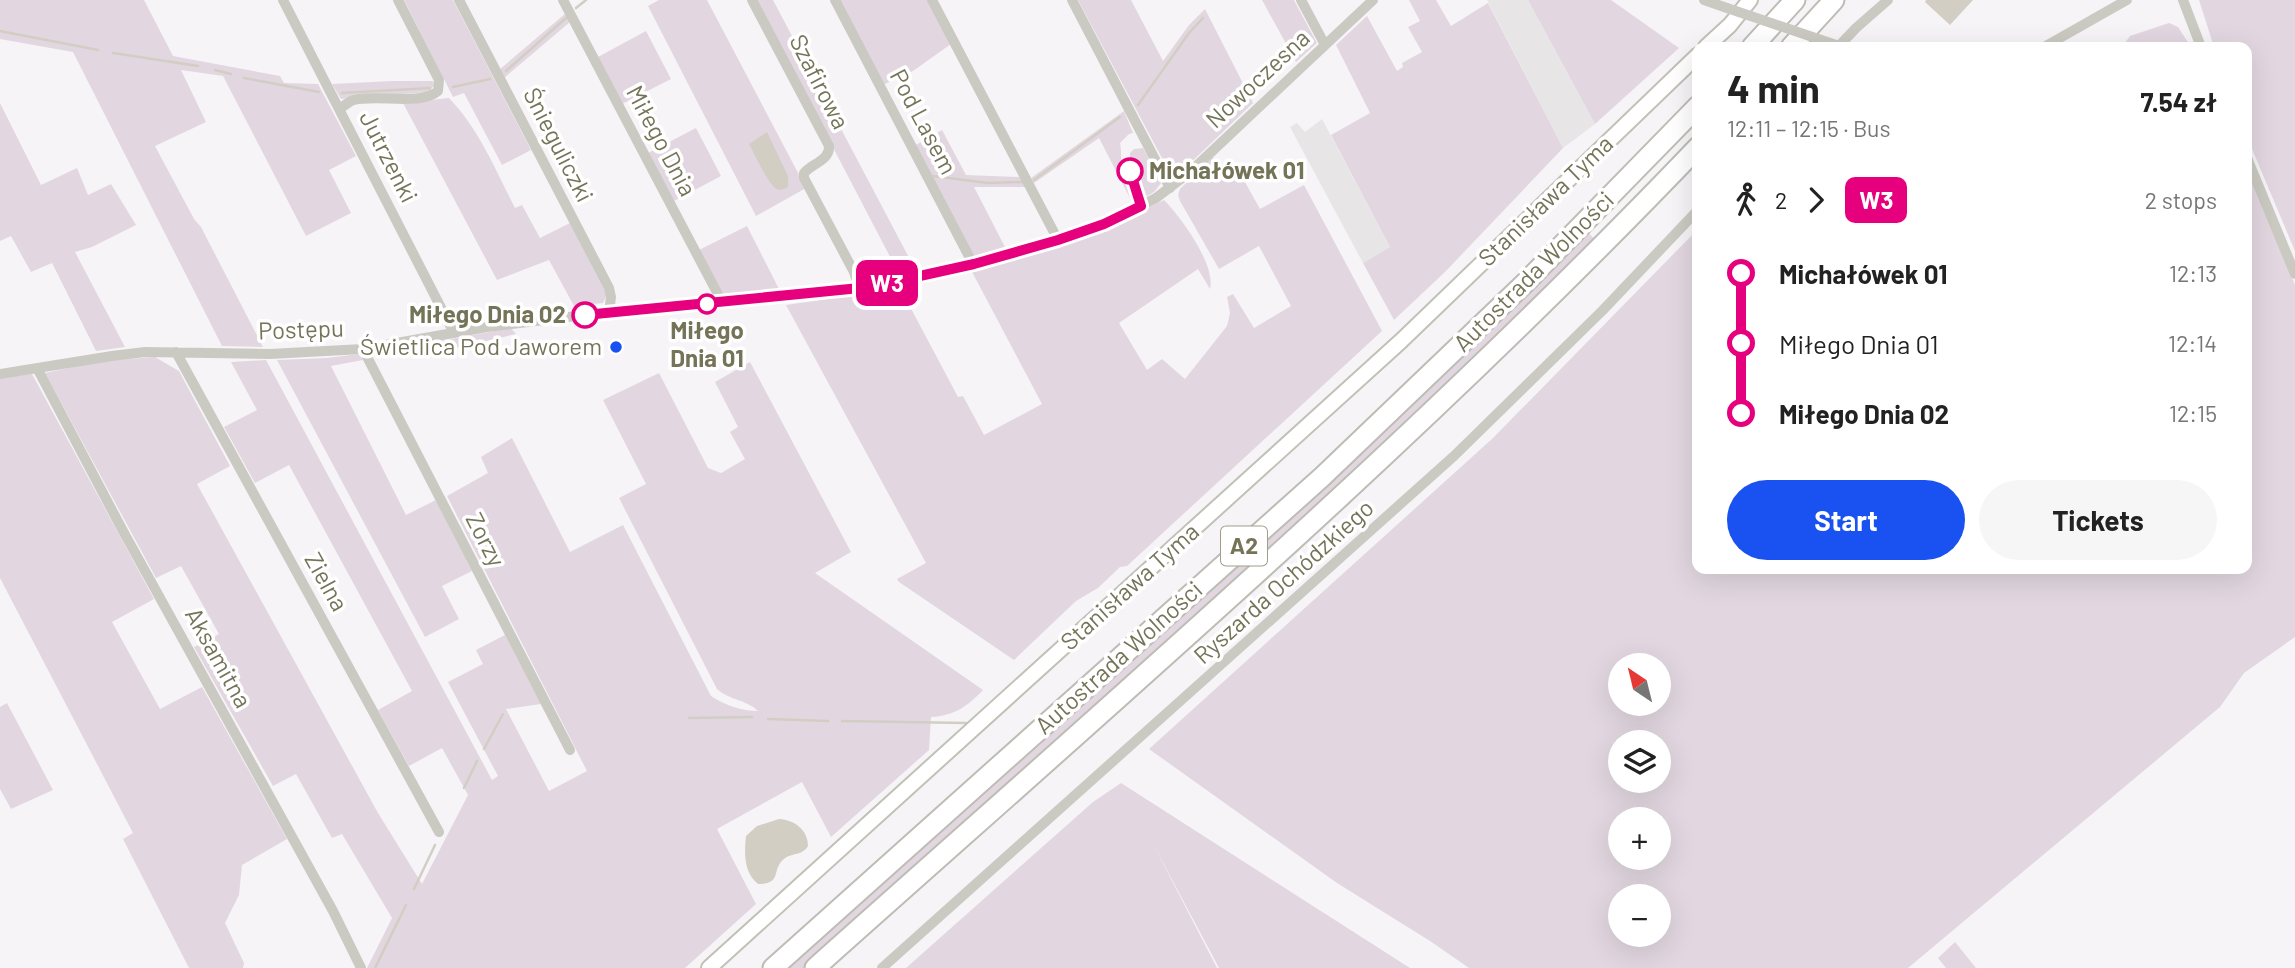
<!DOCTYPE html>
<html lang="en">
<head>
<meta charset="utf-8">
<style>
  body { margin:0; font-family:Barlow,sans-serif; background:#f6f6f6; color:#222; height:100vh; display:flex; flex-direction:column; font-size:26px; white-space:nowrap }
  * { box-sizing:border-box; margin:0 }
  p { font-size:23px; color:#767676 }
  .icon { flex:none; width:38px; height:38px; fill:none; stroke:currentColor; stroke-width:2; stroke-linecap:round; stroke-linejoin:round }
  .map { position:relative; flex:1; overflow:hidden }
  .details { position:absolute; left:1692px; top:42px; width:560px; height:532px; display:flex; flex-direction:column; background:#fff; border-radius:14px; box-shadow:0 7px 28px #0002 }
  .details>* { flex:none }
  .badge { padding:0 14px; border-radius:10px; font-size:24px; line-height:46px }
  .needle { width:46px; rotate:325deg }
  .tools { position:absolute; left:1608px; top:653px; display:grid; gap:14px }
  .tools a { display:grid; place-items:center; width:63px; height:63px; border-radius:50%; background:#fff; box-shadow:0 7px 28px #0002; font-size:35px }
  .map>.badge { position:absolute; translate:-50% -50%; box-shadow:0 0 0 4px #fff }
  .legs { display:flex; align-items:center; gap:10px; height:77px; padding:0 35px; font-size:23px }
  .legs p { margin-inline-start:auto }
  .overview { display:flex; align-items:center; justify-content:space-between; height:119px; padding:0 35px }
  h1 { font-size:38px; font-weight:700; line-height:52px }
  .cta { display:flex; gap:14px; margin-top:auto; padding:14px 35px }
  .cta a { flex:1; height:80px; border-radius:42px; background:#1a52f1; color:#fff; font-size:28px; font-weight:700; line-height:80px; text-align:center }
  .cta a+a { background:#f6f6f6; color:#222 }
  ul { padding:0 35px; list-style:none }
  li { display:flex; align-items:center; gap:24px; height:70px; font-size:26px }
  li i { display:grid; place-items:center; width:10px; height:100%; margin:0 9px; background:currentColor }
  li i::after { content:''; width:18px; height:18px; margin:-9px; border:5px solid; border-radius:50%; background:#fff }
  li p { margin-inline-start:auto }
  li:first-child i { background:linear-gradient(#0000 50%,currentColor 0) }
  li:last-child i { background:linear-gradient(currentColor 50%,#0000 0) }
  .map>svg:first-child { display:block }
  .built { fill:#e7e5e5 }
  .green { fill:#e2d7e0; fill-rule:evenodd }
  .water { fill:#d2cec4 }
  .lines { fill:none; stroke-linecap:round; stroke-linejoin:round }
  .stream { stroke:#d2cec4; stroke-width:2.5 }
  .secondary-casing { stroke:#c1c1b7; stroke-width:18 }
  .highway-casing { stroke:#bdbdb5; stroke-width:23 }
  .street { stroke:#cbcac2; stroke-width:10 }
  .secondary { stroke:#fff; stroke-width:14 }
  .highway { stroke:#fff; stroke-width:19 }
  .street-bridge { stroke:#cbcac2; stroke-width:10 }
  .line-1-casing { stroke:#fff; stroke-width:16 }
  .line-1 { stroke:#e6007e; stroke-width:10 }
  .stop-1-dot { fill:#fff; stroke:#e6007e; stroke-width:3.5 }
  .poi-dot { fill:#1a52f1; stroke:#fff; stroke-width:2.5 }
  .labels { text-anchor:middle; stroke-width:7; stroke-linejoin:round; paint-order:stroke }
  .shield { fill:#fff; stroke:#9e9e8a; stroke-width:2 }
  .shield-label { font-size:23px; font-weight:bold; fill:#757458 }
  .street-label { font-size:24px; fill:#757458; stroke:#fff }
  .stop-label { font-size:24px; font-weight:bold; fill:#757458; stroke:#fff; text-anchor:start }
  .poi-label { font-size:24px; fill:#757458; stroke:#fff; text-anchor:end }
</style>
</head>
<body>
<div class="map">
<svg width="2295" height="968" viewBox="0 0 2295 968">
  <rect width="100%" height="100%" fill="#f6f4f7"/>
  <!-- built -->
  <path class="built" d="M1487,0H1528L1595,124L1563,148Z
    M1322,119L1390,247L1363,263L1290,127L1297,123L1305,132Z"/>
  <!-- green -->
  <path class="green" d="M0,0H144L173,56L280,76L284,83L318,84L356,156L329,170L351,213L306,236L223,76L181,70L206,122L155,146L194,219L201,227L263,347L222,346L73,52L0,39Z
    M404,0H453L531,150L502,165L464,93L453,97Z
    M659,0H707L806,188L756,216L648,6Z
    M756,0H773L915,269L898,272Z
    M838,0H929L951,44L913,71L883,85Z
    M1078,0H1131L1163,61L1189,25L1205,9L1253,103L1181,172L1171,175Z
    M1262,0H1294L1317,43L1296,62Z
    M1409,0H1436L1451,26L1488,3L1563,148L1446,271L1394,320L1363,263L1390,247L1331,135L1370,113L1336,45L1367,16L1397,71L1403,67L1402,63L1422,52L1408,27L1420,21Z
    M1528,0H1611L1679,48L1595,124Z
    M2199,0H2295V251L2247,137V47H2210L2213,44Z
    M566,13L570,22L504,78L499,70Z
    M2169,23L2178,27L2191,47H2122L2130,36Z
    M646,31L671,79L622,104L598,57Z
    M392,81H433L434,85L429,92L341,99L332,84Z
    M449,98C479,129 496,171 515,208L522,205L540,238L570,223L607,295L603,303L574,306L549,260L497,280L403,103Z
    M0,103L41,185L77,168L88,195L111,184L136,225L92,247L75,252L125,347L96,351L52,263L31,272L11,236L0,241Z
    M1124,111L1133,133L1129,134L1120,143C1122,153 1120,159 1123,169L1121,170L1129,187H1132L1134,199L1131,200L1099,138L1034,183L1031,178Z
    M696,128L721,176L674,201L648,153Z
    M942,130L966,175L1021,177L1026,187H974L1006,249L974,259L914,146Z
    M1143,148L1162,182L1154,192L1147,196C1134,191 1134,169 1130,157V153L1134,149Z
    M1213,157L1220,172L1236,166L1260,209L1304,185L1382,331L1127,566L1120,567L1098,588L1076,601L1014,660L899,582L897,579L926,563L786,305L862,294L899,286L958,397L963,396L984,435L1042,404L971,270L1055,248L1095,233L1164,200C1181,217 1216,265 1210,289L1198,269L1119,323L1147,370L1162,359L1185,379L1227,326L1230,313L1227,297L1233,294L1254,328L1291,306L1259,246L1219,269L1180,201L1178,195L1180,189Z
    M2247,169L2295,285V637L2244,673L2220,707L1908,968H1469L1430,941L1337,883L1149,749L1493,438L1697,230L1698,569H2247ZM1620,665H1659V704H1620ZM1620,742H1659V780H1620ZM1620,819H1659V858H1620ZM1620,896H1659V934H1620Z
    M747,226L779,289L722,294L699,250Z
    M1586,230L1597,242L1485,353L1079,724L805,968H781Z
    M511,328L516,334L443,351L440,341Z
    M360,354L363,360L331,366L406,515L436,500L472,571L442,586L459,619L425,637L277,360L326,358Z
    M155,357L179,371L230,466L197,484L378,813L422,884L468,795L442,748L409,766L378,710L412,691L289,465L255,483L224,427L257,410L231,362L266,360L492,780L498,776L448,682L483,664L476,650L505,635L541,704L506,709L549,791L587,771L447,496L488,473L481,457L512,438L570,552L623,525L711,696C725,705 742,711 758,711C747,700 729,700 717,689L619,498L646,484L603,400L659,373L708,468L721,473L745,459L730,432L738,427L715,382L750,362L851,552L815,573L983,690C968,706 954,716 931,717L929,750L831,837L802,782L717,829L756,904L685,968H367L392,918L342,834L332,838L296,774L273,786L194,647L219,634L181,566L156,578L45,373L102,361Z
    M32,374L154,599L112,622L160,709L202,687L287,839L242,865L239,895L225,923L244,963L243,968H189L123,839L133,833L0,578V378Z
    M7,703L53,790L11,809L0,789V707Z
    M1121,783L1410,968H1219L1152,842L1217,968H906L1093,802Z
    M1955,942L1976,968H1946L1938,958Z"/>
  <!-- water -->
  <path class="water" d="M1926,0H1973L1950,25L1925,2Z
    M767,132L788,176V187C784,189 782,191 777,189C769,186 754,153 749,144Z
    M779,819C795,820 808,830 808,846C802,856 793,852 784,859C771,869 783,884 758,884C744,873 744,853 746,836L757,826Z"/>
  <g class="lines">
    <!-- stream -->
    <path class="stream" d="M576,8L586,0
      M0,31L98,50
      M113,53L198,66
      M215,70L231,74
      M506,71L566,18
      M244,78L319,92
      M453,87L490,79
      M342,93L430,88
      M1138,105L1189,33L1203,18
      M933,176L988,183L1022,182
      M1034,180L1120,117
      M689,718L752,717
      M768,719L828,721
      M842,721L966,723
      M484,749L503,714
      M464,788L477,761
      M414,889L435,845
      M375,968L406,905"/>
    <defs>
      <path id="secondary" d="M1706,47L1730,25L1750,0
        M709,968L1401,341L1698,55"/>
      <path id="highway" d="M1752,47L1795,0
        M1791,47L1834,0
        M773,968L1322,477L1527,281L1698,106
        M815,968C1115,700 1420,438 1698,147"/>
    </defs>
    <!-- secondary casing -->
    <use href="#secondary" class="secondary-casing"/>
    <!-- highway casing -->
    <use href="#highway" class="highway-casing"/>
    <!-- street -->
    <path class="street" d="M283,0L454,333
      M459,0L609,288L611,297L609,312
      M563,0L722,302
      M752,0L829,146C830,160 813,163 804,173V178L854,272L860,289
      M835,0L973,264
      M932,0L1058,240
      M1072,0L1170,188
      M1301,0L1325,45
      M1704,0L1727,8
      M2183,0L2201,47
      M1838,47L1856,28L1888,0
      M2044,47L2127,0
      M340,109C344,106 349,101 354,100C377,94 421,106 438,91L439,80L398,0
      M2247,158L2295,274
      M363,349L570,750
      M176,352L439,832
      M37,368L123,531L333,911L361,968
      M0,374L112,356L145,352L270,354L363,349L487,327L609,312L860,289L973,264L1104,224L1156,198L1190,172L1373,0
      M882,968L1454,456L1603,310L1698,210"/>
    <!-- secondary -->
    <use href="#secondary" class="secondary"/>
    <!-- highway -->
    <use href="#highway" class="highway"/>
    <!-- street-bridge -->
    <path class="street-bridge" d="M1727,8L1842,47"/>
  </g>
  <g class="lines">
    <defs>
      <path id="line-1" d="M585,315L870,287L974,264L1058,240L1104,224L1141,206L1130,171"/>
    </defs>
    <!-- line-1 casing -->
    <use href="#line-1" class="line-1-casing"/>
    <!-- line-1 -->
    <use href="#line-1" class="line-1"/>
  </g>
  <!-- markers -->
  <g class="stop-1-dot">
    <circle cx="1130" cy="171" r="12"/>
    <circle cx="707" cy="304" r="9"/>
    <circle cx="585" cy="315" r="12"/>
  </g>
  <circle class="poi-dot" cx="616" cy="347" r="7"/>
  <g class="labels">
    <!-- shield labels -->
    <rect class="shield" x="1221" y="526.5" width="46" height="39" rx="5"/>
    <g class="shield-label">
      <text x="1244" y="554">A2</text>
    </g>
    <!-- street labels -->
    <g class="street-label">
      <text transform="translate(1258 79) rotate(-43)" y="8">Nowoczesna</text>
      <text transform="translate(819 82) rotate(63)" y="8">Szafirowa</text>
      <text transform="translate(923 122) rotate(62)" y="8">Pod Lasem</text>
      <text transform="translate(661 141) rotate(62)" y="8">Miłego Dnia</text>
      <text transform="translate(558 145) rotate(63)" y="8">Śnieguliczki</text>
      <text transform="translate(388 157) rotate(63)" y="8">Jutrzenki</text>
      <text transform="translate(1546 201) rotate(-44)" y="8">Stanisława Tyma</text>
      <text transform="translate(1534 272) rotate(-45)" y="8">Autostrada Wolności</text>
      <text transform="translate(301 330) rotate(-2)" y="8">Postępu</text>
      <text transform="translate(485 540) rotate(63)" y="8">Zorzy</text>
      <text transform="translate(326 582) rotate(61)" y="8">Zielna</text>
      <text transform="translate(1284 582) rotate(-42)" y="8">Ryszarda Ochódzkiego</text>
      <text transform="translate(1130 587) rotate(-42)" y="8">Stanisława Tyma</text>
      <text transform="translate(218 658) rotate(61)" y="8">Aksamitna</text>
      <text transform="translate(1119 658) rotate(-42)" y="8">Autostrada Wolności</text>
    </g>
    <!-- stop labels -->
    <g class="stop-label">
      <text x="1149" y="179">Michałówek 01</text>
      <text x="566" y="323" text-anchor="end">Miłego Dnia 02</text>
      <text x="707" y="339" text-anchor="middle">Miłego<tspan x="707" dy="28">Dnia 01</tspan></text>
    </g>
    <!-- poi labels -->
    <g class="poi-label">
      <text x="602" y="355">Świetlica Pod Jaworem</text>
    </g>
  </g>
</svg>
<div class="tools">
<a><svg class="needle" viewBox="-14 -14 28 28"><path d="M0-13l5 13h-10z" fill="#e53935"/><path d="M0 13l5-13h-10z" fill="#767676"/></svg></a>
<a><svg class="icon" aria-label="layers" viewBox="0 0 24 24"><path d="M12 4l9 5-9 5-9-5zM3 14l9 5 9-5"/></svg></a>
<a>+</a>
<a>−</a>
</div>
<b class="badge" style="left:887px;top:283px;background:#e6007e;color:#fff">W3</b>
<section class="details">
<div class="overview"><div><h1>4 min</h1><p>12:11 – 12:15 · Bus</p></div><b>7.54 zł</b></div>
<div class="legs"><svg class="icon" aria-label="walk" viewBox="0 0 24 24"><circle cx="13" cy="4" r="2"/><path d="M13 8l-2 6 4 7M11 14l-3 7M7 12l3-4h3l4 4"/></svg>2<svg class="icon" aria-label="forward" viewBox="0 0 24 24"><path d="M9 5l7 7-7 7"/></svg><b class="badge" style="background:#e6007e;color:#fff">W3</b><p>2 stops</p></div>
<ul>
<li><i style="color:#e6007e"></i><b>Michałówek 01</b><p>12:13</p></li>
<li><i style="color:#e6007e"></i><span>Miłego Dnia 01</span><p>12:14</p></li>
<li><i style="color:#e6007e"></i><b>Miłego Dnia 02</b><p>12:15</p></li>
</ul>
<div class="cta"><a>Start</a><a>Tickets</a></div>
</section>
</div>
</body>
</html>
